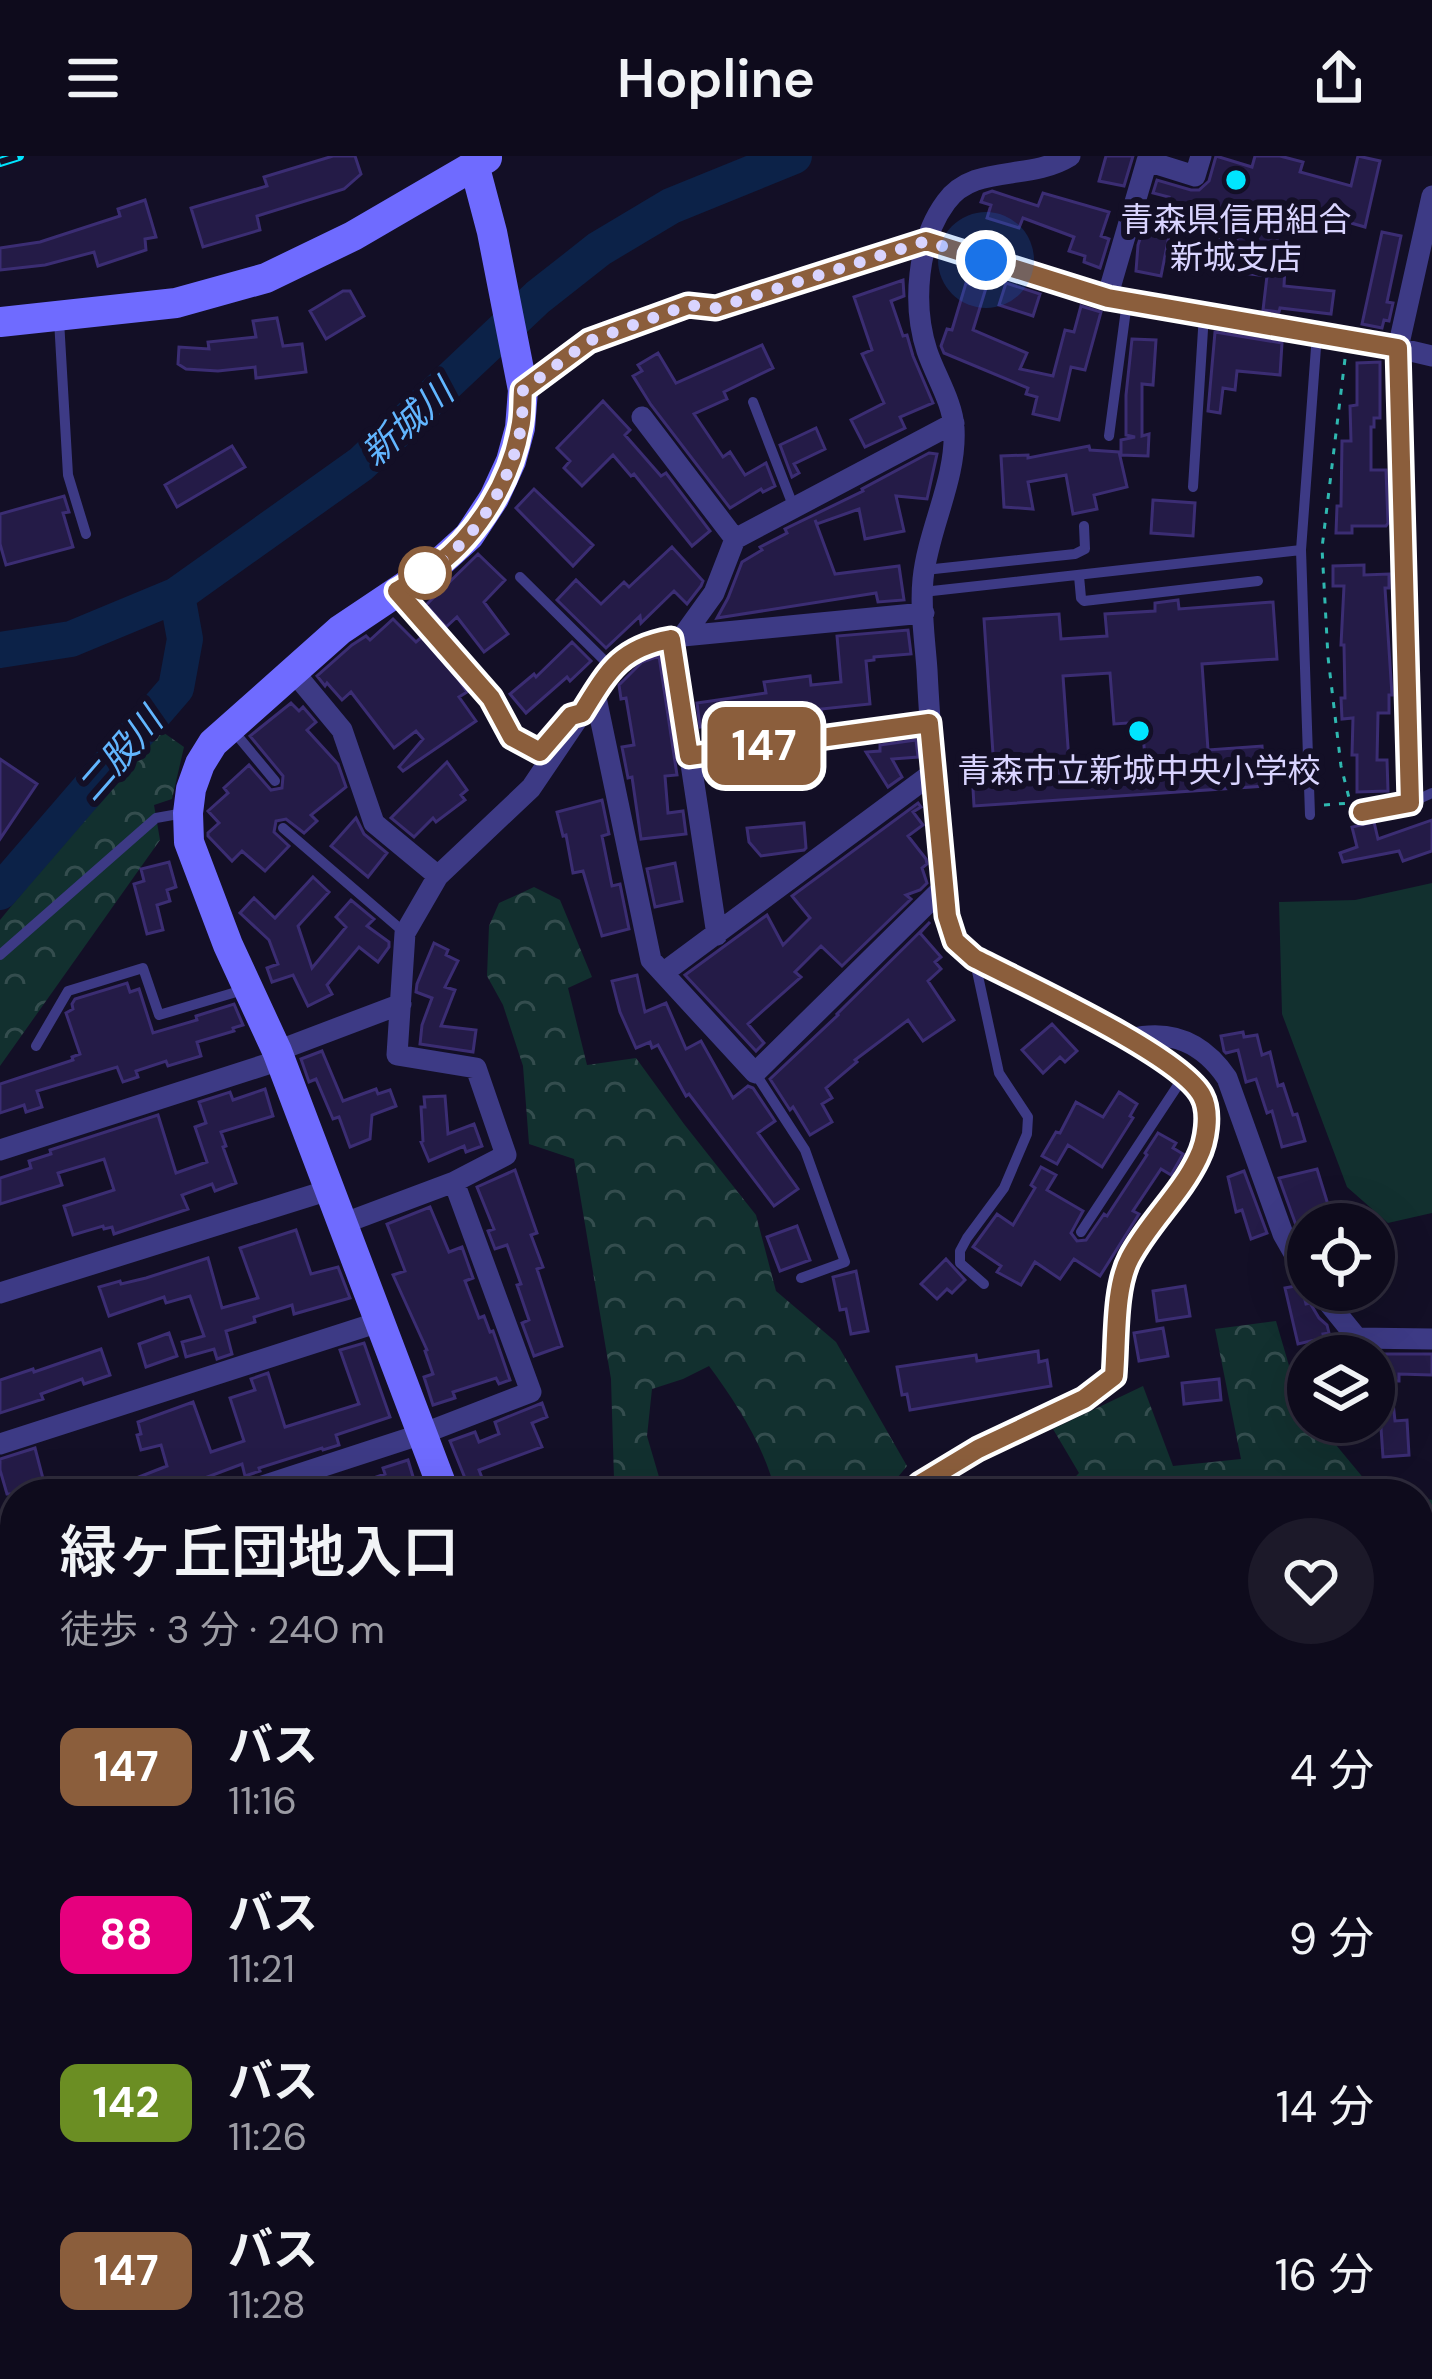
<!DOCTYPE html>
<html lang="ja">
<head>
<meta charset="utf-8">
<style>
  body { margin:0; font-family:"DM Sans","Noto Sans JP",sans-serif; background:#1c1929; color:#f1f3f6; height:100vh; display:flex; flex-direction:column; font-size:45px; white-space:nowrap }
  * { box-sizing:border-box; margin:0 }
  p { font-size:39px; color:#9b9ba3 }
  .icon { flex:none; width:66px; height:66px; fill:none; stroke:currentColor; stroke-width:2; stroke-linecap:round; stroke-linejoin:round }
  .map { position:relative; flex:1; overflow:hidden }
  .details { position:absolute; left:0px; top:1323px; width:1434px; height:900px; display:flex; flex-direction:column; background:#0e0b1c; border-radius:48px 48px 0 0; box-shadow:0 12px 48px #0002,0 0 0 3px #2e2b3b }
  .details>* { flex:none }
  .badge { padding:0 24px; border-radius:18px; font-size:42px; line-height:78px }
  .tools { position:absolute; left:1287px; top:1047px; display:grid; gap:24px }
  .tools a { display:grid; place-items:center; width:108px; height:108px; border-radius:50%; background:#0e0b1c; box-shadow:0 12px 48px #0002,0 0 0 3px #2e2b3b; font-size:60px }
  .you { position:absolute; width:60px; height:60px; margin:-30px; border:9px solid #fff; border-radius:50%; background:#1a73e8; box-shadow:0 0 0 18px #1a73e833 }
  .map>.badge { position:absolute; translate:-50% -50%; box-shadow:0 0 0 6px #fff }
  .round { display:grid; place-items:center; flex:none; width:126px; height:126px; border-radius:63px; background:#1c1929 }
  .headline { display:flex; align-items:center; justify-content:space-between; height:204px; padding:0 60px }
  h1 { font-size:57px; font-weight:600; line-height:90px }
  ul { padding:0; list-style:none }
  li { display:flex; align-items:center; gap:36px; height:168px; padding:0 60px }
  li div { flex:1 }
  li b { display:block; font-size:45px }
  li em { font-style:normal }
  li .badge { min-width:132px; font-weight:700; text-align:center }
  header { display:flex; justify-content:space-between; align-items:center; height:156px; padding:0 60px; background:#0e0b1c; font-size:54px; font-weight:600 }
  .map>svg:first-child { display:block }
  .green { fill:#12302f }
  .forest { fill:url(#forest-crowns) }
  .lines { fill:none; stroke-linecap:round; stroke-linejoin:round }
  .river { stroke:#0c2248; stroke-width:36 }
  .building { fill:#241b47; stroke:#3b2d73; stroke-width:3; fill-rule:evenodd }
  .path { stroke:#2fb8b0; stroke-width:3; stroke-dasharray:6 9; stroke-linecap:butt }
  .lane { stroke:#3d3a85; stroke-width:10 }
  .street { stroke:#3d3a85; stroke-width:21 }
  .secondary { stroke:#6f6bff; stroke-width:30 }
  .rail-casing { stroke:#00e5ff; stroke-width:10 }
  .rail { stroke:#130f26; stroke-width:6; stroke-dasharray:18; stroke-linecap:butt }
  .line-casing { stroke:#fff; stroke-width:27 }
  .line { stroke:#8b5e3c; stroke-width:18 }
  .walk { stroke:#d9d4ff; stroke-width:12; stroke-dasharray:0 21.6 }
  .poi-dot { fill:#00e5ff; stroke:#130f26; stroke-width:4.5 }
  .stop-dot { fill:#fff; stroke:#8b5e3c; stroke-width:6 }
  .labels { text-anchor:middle; stroke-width:12; stroke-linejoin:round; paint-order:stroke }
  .poi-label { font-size:33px; fill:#d9d4ff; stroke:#130f26 }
  .water-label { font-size:36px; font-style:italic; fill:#62b6ff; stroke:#130f26 }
</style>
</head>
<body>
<header><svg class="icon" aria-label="menu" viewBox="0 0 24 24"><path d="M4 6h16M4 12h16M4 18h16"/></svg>Hopline<svg class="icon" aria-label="share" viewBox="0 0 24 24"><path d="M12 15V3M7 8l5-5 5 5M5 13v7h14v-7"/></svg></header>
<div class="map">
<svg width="1432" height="2223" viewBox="0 0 1432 2223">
  <defs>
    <pattern id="forest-crowns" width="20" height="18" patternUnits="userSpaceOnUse" patternTransform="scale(3)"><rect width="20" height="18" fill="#12302f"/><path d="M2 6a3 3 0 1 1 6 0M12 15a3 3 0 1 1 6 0" fill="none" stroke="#344d4e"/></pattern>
  </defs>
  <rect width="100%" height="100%" fill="#130f26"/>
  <!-- green -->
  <path class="green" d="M1432,727V1057L1388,1067L1347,1031L1282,858L1279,746L1355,744Z"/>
  <!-- forest -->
  <path class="forest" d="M157,572L184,591L172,643L154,649L160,684L0,910V764Z
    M534,731L560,744L592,821L568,832L587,909L636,902L684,968L756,1059L776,1135L836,1186L907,1310L884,1338H776C765,1291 737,1248 709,1210L683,1223L652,1233L647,1280L664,1338H609L614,1323L611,1223L574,1003L529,988L523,910L503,849L487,820L489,770L499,747Z
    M1276,1165L1299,1244L1308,1255V1266H1317L1365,1324L1411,1338H1059L1079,1317L1053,1273L1143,1230L1173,1310L1241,1303L1215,1173Z
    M1419,1341L1432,1344V1450L1419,1457Z
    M1432,1912V2058L1427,2052L1419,2053V1914Z"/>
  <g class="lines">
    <!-- river -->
    <path class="river" d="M0,494L71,483L177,439L361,308L538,141L599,93L671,50L794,0
      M0,736L176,532L185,483L177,439"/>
  </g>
  <!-- building -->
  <path class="building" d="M333,0H355L361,18L344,33L257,60L260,74L203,91L191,52L267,30L264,21Z
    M1106,0H1133L1124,30L1099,25Z
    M1216,0L1252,11L1255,0H1280L1303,6L1300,16L1351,30L1358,0L1380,5L1365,71L1282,47L1276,93H1286L1284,130L1334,135L1331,158L1280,152L1279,156L1263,154L1267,120L1233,116L1237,84L1170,75L1161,120L1136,115L1138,89L1145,67L1162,72L1169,41L1153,37L1157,24L1191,34H1199L1209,25Z
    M992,35L1038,50L1043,37L1109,56L1101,80L1109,83L1100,112L1084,106L1085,100L1069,95L1074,81L1023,62L1019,72L987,62L991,49L981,46L984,38Z
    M145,44L156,81L145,83L146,94L98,110L94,96L45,109L0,114V92L40,86L120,60L118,53Z
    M1382,76L1401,80L1387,146L1393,147L1389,165L1384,164L1382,172L1362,168Z
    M903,124L904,140L891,145L903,180L907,179L913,200L933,247L900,261L905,272L865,291L851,264L884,247L862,198L872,194L854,141Z
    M966,127L986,132L973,174L1027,197L1020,213L1053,220L1065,174L1074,176L1081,150L1101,156L1085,214L1071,211L1059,264L1033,258L1037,241L1026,238L1028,232L944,197L941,190L947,173L952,174Z
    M1006,127L1040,138L1033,160L999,149Z
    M343,135H350L364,160L326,183L310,155Z
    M277,162L283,190L302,188L306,216L256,222L255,211L218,215L186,213L178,208L179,191L209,193L208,186L256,181L253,165Z
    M1215,176L1282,187L1280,219L1237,215L1235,234L1223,232L1220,257L1208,255Z
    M1132,183L1156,184L1153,229L1142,228V280L1149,278L1148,300L1121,299V284L1135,281L1126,279V239Z
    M762,189L773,212L724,236L727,243L694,258L723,301L730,296L745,319L766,307L775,330L763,336L761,333L730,352L651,249L633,220L642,215L638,209L658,197L676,227Z
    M1380,206V262H1374V271H1371V314H1386L1388,367L1386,370H1352V377H1336L1337,350H1341L1342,285H1351L1350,250L1357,249V207Z
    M603,245L630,274L625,279L661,320L666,317L710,375L692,390L634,318L631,320L613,299L582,330L564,312L570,305L557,292Z
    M816,272L825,293L794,308L799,317L792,321L780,289Z
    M232,290L245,311L177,351L165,329Z
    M1089,290L1090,294L1119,296L1127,331L1094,339L1097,353L1073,358L1066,319L1028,326L1033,353L1004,351L1001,300L1028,299V302Z
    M929,297L937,298L927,343L896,340L904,375L865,383L859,353L817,368L815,364L835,418L899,410L904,444L878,446L876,437L717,462L728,442L742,406L762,394L760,391L787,377L785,373L863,335L862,333Z
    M534,333L593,389L573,410L516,352Z
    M64,340L69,356L63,357L73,391L6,409L0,388V358Z
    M1153,344L1195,347L1193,380L1151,377Z
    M672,391L703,425L701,430L687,448L674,435L641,467L640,460L606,492L557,444L576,424L601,448L624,426L629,431Z
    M478,398L505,424L484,446L508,478L484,496L457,461L446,471L426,449Z
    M1364,409V419L1389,418V432H1385L1392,539H1389V557H1378L1377,604H1387L1388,635L1357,636V599H1352L1353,562L1342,563L1341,542H1345L1344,489H1341L1344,430H1333V410Z
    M1178,444L1179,453L1273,446L1277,503L1202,508L1208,594L1262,590L1265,630L974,650L972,615L994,613L984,463L1059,458L1061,483L1107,480L1105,458L1155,455V447ZM1110,517L1114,568L1142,566L1145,602L1069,605L1063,520Z
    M393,463L416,486L423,480L450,511L467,536L459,541L476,565L403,615L399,611L423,583L416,575L394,592L351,536L342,544L327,527L325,530L317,520L352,489L366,480L370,484Z
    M908,474L911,498L874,501V504L866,505L870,548L821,553L823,564L796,568L795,559L700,571L697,547L766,537L764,526L810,520L811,529L841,526L837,480Z
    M572,486L591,505L570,525L567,521L526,557L510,538L534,518L536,521Z
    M659,500L677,619L665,620L668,657L683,655L686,678L641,683L632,621L628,622L622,591L634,589L626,542L621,543L619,529L642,506Z
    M291,547L299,555L303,551L316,566L307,574L338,608L346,631L311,659L317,665L304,677L286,663L276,665L274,676L289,690L265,715L242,695L232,705L208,680V677L219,667L208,655L228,637L224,632L249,609L271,634L282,632L283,620L250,580Z
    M916,584L918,601L892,603L902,621L888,631L866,596L880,595V589Z
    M0,603L37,628L0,683Z
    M447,606L467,634L461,639L465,644L436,666L433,662L414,681L391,662Z
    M602,644L609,678L602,680L612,730L620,728L629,773L602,780L583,715L573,717L566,679L563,680L557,656Z
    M918,647L921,651L913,656L923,669L908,680L926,703L927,708L922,712L927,727L920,734L906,739L911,743L842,810L821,790L795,816L801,821L748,868L764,887L756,895L685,819L767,759L783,789L810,762L792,740Z
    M356,662L364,678L387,697L368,721L331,690Z
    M1432,664V695L1403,705L1399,695L1343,706L1340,697L1357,691L1352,671L1374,666L1378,683Z
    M804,667L806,692L804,694L761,700L749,686L747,672Z
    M169,706L176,731L167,734L170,745L157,749L163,774L147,778L134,728L144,725L141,713Z
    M675,707L682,745L655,751L647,713Z
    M313,721L329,736L298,770L312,812L346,771L336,761L351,744L374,763L367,770L389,786V791L378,806L359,791L327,829L332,838L308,850L293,819L272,826L267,812L278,808L269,784L240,757L254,742L275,762Z
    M930,766L920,777L941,801L935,806L941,813L928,825L954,864L923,885L908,864L855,904L857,906L826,932L832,942L822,948L832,966L810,979L793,951L790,954L770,923L838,859L837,858Z
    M434,787L448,794L446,799L458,805L445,831L455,834L441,870L476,874L473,896L420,888L422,869L432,842L416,836L417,828Z
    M637,819L645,856L666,847L686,893L701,885L733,942L748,930L753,932L775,965L758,977L798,1033L774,1050L689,938L686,940L658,889L652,892L650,886L636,892L620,856L612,825Z
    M127,827L130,836L139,833L153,877L197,864L196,860L234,848L243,869L233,872L234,875L197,886L201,900L168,910L166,905L136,915L138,921L123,926L117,911L37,935L42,951L26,956L24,949L0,957V928L73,904L72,901L80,898L66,857L73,853L72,848L75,843Z
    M1052,868L1077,895L1065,906L1060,901L1043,917L1022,894Z
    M1243,876L1244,881L1257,879L1262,899L1270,896L1278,930L1283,928L1293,959L1297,958L1305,985L1282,991L1272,955L1267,957L1256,923L1246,926L1238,894L1226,897L1224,895L1221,880Z
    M322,895L343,945L376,933L378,938L390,934L396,950L372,959L370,983L350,991L339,961L333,963L316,923L309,926L301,903Z
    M265,933L273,960L221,976L226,990L223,991L236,1027L215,1035L212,1028L182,1039L188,1053L114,1078L112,1071L104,1073L103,1070L73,1079L64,1050L114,1034L104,1003L58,1017L62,1029L0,1048V1022L31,1012L29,1005L51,998L50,994L158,959L176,1017L207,1006L195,971L206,967L199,946L230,936L233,944Z
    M1119,936L1137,948L1130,960L1133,962L1102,1011L1068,989L1057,1008L1042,1000L1056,976L1060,977L1076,946L1103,961Z
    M445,940L448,978L474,968L482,990L466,996L464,990L429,1005L421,986L423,985L421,951H425L424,941Z
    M1158,977L1176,987L1173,992L1183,998L1171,1019L1161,1013L1133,1055L1139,1058L1100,1120L1074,1103L1060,1123L1035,1106L1021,1129L997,1116L1001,1110L973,1091L997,1058L1013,1069L1035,1032L1031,1029L1041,1011L1056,1019L1047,1034L1083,1055L1071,1077L1077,1085L1086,1084L1104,1058L1107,1060L1147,999L1145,997Z
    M1317,1013L1334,1068H1308V1092L1297,1072L1279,1022Z
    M515,1014L537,1077L531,1079L543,1111L537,1113L562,1190L534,1200L522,1167L529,1164L517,1129L521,1128L507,1089L495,1093L488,1075L494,1073L477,1031Z
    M1244,1015L1267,1077L1251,1083L1242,1054L1236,1056L1228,1021Z
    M430,1051L449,1096L462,1091L473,1122L465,1125L479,1162L484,1160L490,1176L493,1175L510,1224L499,1228L496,1222L453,1236L455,1242L433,1249L424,1221L433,1218L425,1195L427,1194L393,1119L405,1115L387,1068Z
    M797,1070L810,1104L780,1115L767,1081Z
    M296,1074L311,1118L338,1111L350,1142L294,1158L292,1149L254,1161L255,1166L226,1175L232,1198L217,1203L214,1193L186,1201L182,1186L204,1180L190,1140L166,1147L164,1141L109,1160L99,1131L120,1125L121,1128L146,1122L208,1102L222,1152L258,1142L240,1092Z
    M946,1103L965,1124L952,1137L947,1133L937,1143L921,1128Z
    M856,1115L868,1175L851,1178L846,1153L840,1154L833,1121Z
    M1185,1130L1190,1160L1157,1165L1153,1135Z
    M1295,1130L1303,1136L1306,1148L1310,1147L1319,1162L1327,1169L1329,1177L1323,1178L1324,1182L1298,1188L1285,1132Z
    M1163,1172L1168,1200L1139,1205L1134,1177Z
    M169,1177L177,1200L146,1211L139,1188Z
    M364,1187L390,1261L336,1279L339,1289L323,1294L322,1292L259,1312L260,1315L245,1320L242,1308L162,1338H103V1335L167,1310L161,1289L141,1294L137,1279L141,1278L138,1266L193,1246L211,1296L244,1285L230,1242L255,1234L251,1223L268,1217L285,1271L359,1248L340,1194Z
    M101,1193L110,1219L84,1228L82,1223L41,1238L43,1243L0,1257V1224L33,1213L34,1216Z
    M1038,1195L1039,1206L1047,1204L1051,1230L910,1254L907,1238L902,1239L897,1211L976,1199L977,1205Z
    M1382,1198H1432V1219L1399,1218V1225H1382Z
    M1219,1223L1221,1244L1184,1248L1182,1227Z
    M1393,1246L1395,1265L1407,1264L1409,1299L1383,1301L1381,1272L1374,1273V1248Z
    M542,1247L547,1261L532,1267L542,1291L479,1314L484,1327L469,1332L450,1285L475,1276L479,1286L499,1278L495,1266Z
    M35,1292L47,1338H7L0,1314V1303Z
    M408,1304L417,1334L404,1338H335L334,1336L385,1318L383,1312Z"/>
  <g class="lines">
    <!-- path -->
    <path class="path" d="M1345,203L1322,392L1328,501L1341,610L1350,646
      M1324,649L1350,647"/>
    <!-- lane -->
    <path class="lane" d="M59,164L68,319L86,378
      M753,246L794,352
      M1109,280L1127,146
      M1193,331L1204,158
      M925,414L1075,398L1085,393L1084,370
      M1079,420L1081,442L1084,445L1258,425
      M520,421L612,512
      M923,436L1301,394
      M399,438L491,542L512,581L540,596L560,572
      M231,572L275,625
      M1362,656L1410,647L1432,637
      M1310,659L1301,394L1317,178
      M283,672L405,777
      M0,799L156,662L184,657
      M975,806L999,917L1028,961L1027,978L1004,1032L967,1082L960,1095V1107L984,1128
      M36,890L68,835L143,812L159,859L243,834
      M755,917L805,994L845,1106L801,1122
      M1081,1076L1184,920"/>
    <!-- street -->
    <path class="street" d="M1107,142L1147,5L1195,20L1201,0
      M523,234L588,185L689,150L715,152L926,85L1107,142L1398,192L1432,200
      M642,261L735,383
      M683,480L714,437L735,383L954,267
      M672,483L717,779
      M293,515L342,574L374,667L438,720
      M595,537L651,804L755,917L944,731
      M689,600L929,567
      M1410,647L1398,192L1432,40
      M663,817L934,616
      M1130,883C1172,873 1203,887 1227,922L1283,1078L1308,1122
      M277,895L401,848
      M0,994L280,904
      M342,1068L454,1026L506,999L476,912L397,899L405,777L438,720L531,632L612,512L633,494L646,487L683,480L924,457
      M1318,1134L1357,1182L1432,1183
      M0,1137L329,1034
      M0,1288L379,1166
      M238,1338L422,1278L531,1236L454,1026
      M911,1338L920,1328L978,1293L1084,1243L1114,1220C1117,1185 1114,1132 1130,1102C1148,1066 1181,1038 1198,1002C1206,986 1211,957 1202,940C1181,899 1020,826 974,802L955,785L947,760C939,678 931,596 927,514C925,485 920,453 923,423C928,373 957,323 954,272C953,247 935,219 927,195C912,149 917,85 946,46C974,7 1028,26 1070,0
      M0,1365L15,1411
      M0,1547L15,1542
      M1419,1581L1432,1577
      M0,1611L15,1659
      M1419,1685L1432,1683
      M0,1793L15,1789
      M1419,1853L1432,1851
      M0,1934L15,1930
      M0,2067L15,2064
      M1419,2170L1432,2168
      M0,2180L15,2177
      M489,2208L492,2223
      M726,2208L729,2223
      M856,2208L860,2223
      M1153,2208L1155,2223
      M323,2223L367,2208
      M1027,2223L1126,2208"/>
    <!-- secondary -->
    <path class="secondary" d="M0,166L176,147L266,122L353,80L487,2
      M445,1338L277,895L228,789L189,686L188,657L191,633L200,608L213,587L340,474L437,409L469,380L494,342L511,305L520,272L523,234L492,76L474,8
      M605,2208L608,2223"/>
    <defs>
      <path id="rail" d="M0,6L19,0"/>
    </defs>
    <!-- rail casing -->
    <use href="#rail" class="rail-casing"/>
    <!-- rail -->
    <use href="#rail" class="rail"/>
  </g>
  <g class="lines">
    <defs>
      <path id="line" d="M911,1338L920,1328L978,1293L1084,1243L1114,1220C1117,1185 1114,1132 1130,1102C1149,1066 1181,1038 1198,1002C1206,986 1211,957 1202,940C1181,899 1020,826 974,802L955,785L947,760L929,567L689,600L671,483C620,492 608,515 582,557L571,560L540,596L512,581L491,542L397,435C410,427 425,419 437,409C479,377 511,324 520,272C523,260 522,246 523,234L589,185L688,149L716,152L926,85L1108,142L1398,192L1410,647L1362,656"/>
    </defs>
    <!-- line casing -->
    <use href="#line" class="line-casing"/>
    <!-- line -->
    <use href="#line" class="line"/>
    <!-- walk -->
    <path class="walk" d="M425,417C474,387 511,328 521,271C523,259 522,246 523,234L589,185L688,149L716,152L926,85L986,104"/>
  </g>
  <!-- markers -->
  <g class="poi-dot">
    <circle cx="1236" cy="24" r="12"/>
    <circle cx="1139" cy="575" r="12"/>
  </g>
  <circle class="stop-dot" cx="425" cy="417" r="24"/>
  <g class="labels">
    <!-- poi labels -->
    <g class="poi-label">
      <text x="1236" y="75">青森県信用組合<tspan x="1236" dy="38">新城支店</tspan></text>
      <text x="1139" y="626">青森市立新城中央小学校</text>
    </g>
    <!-- water labels -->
    <g class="water-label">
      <text transform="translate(407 266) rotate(-42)" y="13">新城川</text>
      <text transform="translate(119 598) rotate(-49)" y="13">二股川</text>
    </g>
  </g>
</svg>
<div class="tools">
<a><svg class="icon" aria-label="locate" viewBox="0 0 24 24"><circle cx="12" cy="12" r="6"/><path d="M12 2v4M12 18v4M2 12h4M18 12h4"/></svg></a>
<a><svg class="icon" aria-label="layers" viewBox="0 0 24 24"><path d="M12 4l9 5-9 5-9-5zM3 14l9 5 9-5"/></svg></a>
</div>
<div class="you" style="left:986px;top:104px"></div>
<b class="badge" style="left:764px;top:590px;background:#8b5e3c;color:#fff">147</b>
<section class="details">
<div class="headline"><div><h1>緑ヶ丘団地入口</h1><p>徒歩 · 3 分 · 240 m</p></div><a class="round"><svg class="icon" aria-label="heart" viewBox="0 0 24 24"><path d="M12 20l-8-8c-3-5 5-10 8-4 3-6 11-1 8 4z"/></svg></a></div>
<ul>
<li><span class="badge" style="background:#8b5e3c;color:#fff">147</span><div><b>バス</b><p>11:16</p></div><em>4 分</em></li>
<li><span class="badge" style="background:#e6007e;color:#fff">88</span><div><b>バス</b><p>11:21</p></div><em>9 分</em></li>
<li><span class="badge" style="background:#6b8e23;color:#fff">142</span><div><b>バス</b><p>11:26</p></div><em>14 分</em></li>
<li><span class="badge" style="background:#8b5e3c;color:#fff">147</span><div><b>バス</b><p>11:28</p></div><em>16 分</em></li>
</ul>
</section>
</div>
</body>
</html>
